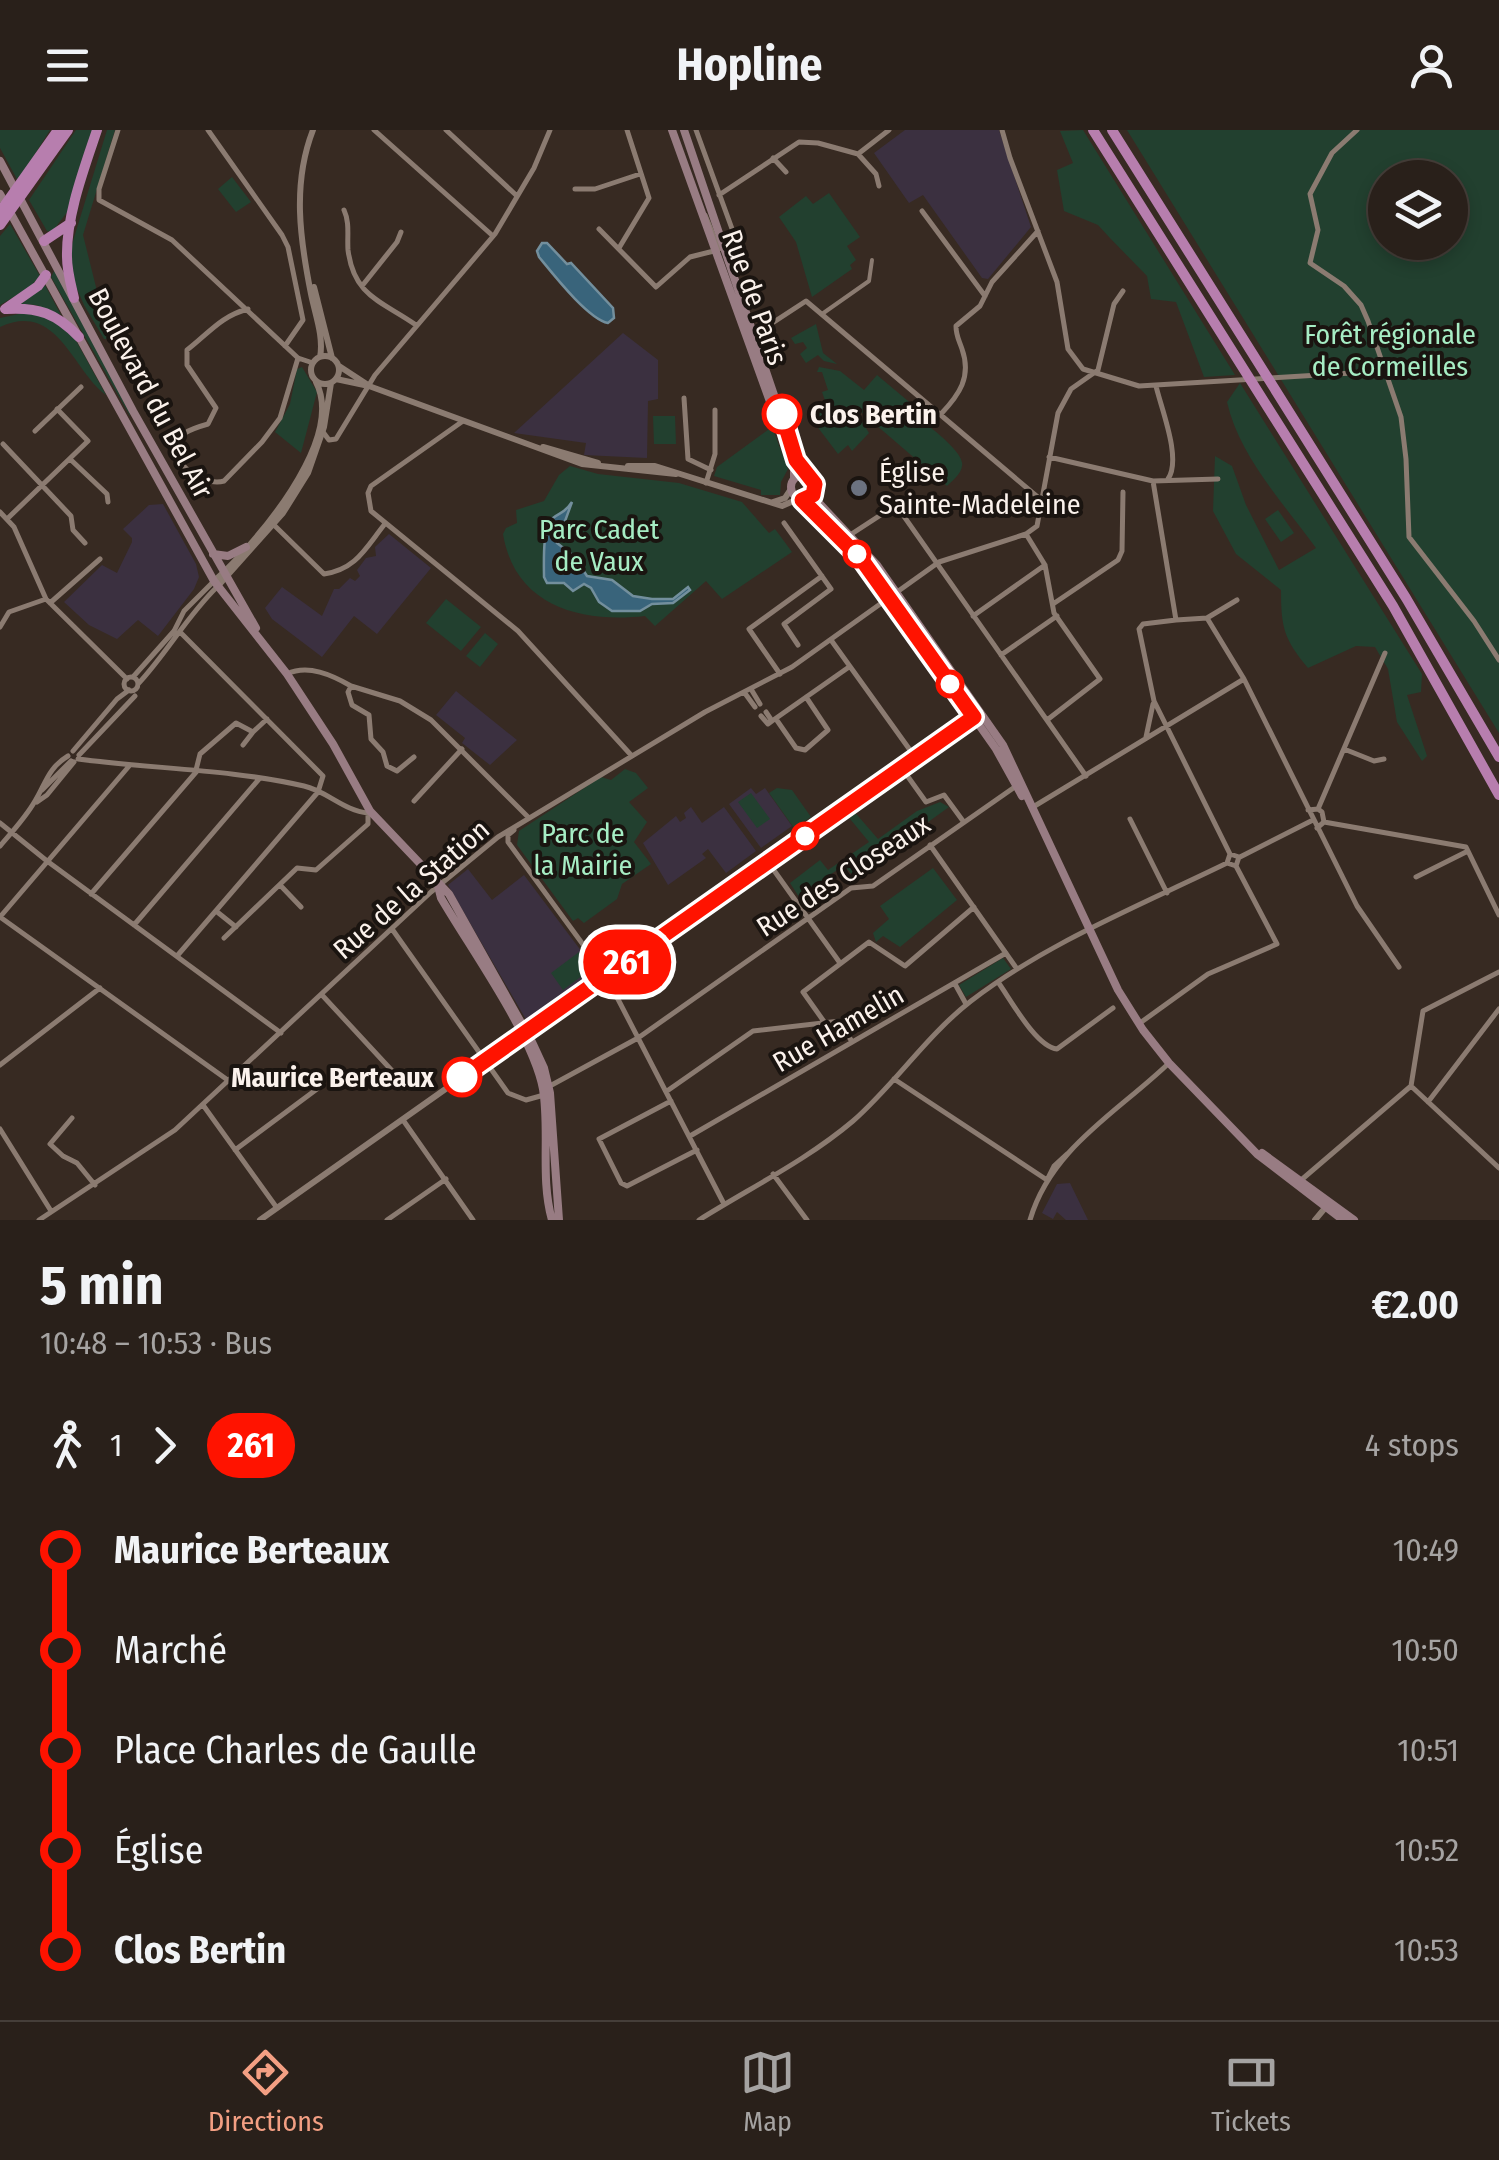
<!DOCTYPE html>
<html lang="en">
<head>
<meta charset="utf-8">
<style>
  body { margin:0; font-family:"Fira Sans Condensed",sans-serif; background:#312823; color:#f1f3f6; height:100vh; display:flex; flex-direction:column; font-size:38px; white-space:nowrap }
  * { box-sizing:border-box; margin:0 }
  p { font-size:32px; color:#a5a3a2 }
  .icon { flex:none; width:55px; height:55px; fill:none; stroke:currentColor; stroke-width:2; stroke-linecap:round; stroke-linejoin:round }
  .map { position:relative; height:1090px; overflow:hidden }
  .side { display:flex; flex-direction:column; background:#29201a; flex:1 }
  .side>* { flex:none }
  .badge { padding:0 20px; border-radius:32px; font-size:35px; line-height:65px }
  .tools { position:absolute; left:1368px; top:30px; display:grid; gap:20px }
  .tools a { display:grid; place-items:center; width:100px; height:100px; border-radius:50%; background:#29201a; box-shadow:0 5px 15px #0003,0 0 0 2px #453e39; font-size:50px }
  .map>.badge { position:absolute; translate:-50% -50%; box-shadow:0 0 0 5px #fff }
  .legs { display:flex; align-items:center; gap:15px; height:110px; padding:0 40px; font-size:32px }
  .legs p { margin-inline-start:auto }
  .head { display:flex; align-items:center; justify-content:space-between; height:170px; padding:0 40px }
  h1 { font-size:55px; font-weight:700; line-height:75px }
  ul { padding:0 40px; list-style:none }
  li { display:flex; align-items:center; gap:35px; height:100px; font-size:38px }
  li i { display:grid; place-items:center; width:15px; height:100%; margin:0 12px; background:currentColor }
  li i::after { content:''; width:25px; height:25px; margin:-12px; border:8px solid; border-radius:50%; background:#29201a }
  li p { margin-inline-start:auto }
  li:first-child i { background:linear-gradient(#0000 50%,currentColor 0) }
  li:last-child i { background:linear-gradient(currentColor 50%,#0000 0) }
  header { display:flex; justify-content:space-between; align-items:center; height:130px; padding:0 40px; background:#29201a; font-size:45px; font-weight:700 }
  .tabs { display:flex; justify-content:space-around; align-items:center; height:140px; border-top:2px solid #453e39; background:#29201a; font-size:28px; color:#a5a3a2 }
  .tabs a { display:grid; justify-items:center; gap:5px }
  .tabs .active { color:#f39f83 }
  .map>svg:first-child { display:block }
  .education { fill:#3b3040 }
  .green { fill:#22402f; fill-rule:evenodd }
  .water { fill:#39647b; stroke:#738f9d; stroke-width:2.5 }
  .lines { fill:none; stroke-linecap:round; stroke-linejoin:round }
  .pedestrian { stroke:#8b7b71; stroke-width:4 }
  .minor { stroke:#8b7b71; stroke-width:5 }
  .tertiary { stroke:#8b7b71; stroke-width:6 }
  .secondary { stroke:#987c83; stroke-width:8 }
  .motorway { stroke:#b77eae; stroke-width:10 }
  .line-1-casing { stroke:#fff; stroke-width:22 }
  .line-1 { stroke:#ff1300; stroke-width:15 }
  .stop-1-dot { fill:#fff; stroke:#ff1300; stroke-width:5 }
  .worship-dot { fill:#6b7280; stroke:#1a1410; stroke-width:4 }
  .labels { text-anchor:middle; stroke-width:8; stroke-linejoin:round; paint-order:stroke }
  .street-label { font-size:28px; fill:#fbf2ec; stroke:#1a1410 }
  .park-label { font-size:28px; fill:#a6edc4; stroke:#1a1410 }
  .stop-label { font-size:28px; font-weight:bold; fill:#fbf2ec; stroke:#1a1410; text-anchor:start }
  .poi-label { font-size:28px; fill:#fbf2ec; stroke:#1a1410; text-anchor:start }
</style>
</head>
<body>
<header><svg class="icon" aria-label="menu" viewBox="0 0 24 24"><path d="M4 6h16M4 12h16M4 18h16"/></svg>Hopline<svg class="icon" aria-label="person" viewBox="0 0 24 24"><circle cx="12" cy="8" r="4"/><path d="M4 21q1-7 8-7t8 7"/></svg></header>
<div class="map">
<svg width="1499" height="1090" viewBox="0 0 1499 1090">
  <rect width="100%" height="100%" fill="#372a22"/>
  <!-- education -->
  <path class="education" d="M905,0H999L1031,97L988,149L982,148L923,65L909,73L874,23Z
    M623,203L658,230V269L648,271L647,328L584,325L586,313L514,303Z
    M163,374L196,434L199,447L194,459L158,506L138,490L117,509L89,495L64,472L102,435L117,443L132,412V408L123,399L149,375Z
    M389,404L431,438L377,504L354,486L322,527L272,489L265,478L282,457L322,486L334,459H339L350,448L355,451L360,446L357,440L366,428L376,426L375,417Z
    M456,561L517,610L490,635L462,613L465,608L436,585Z
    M751,658L756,664L765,658L792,696L761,718L729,674Z
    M691,677L702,693L724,677L756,721L726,743L708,719L702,724L706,728L668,755L643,713L676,686L680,692L686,688L684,683Z
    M468,739L492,770L524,745L597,842L528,893L448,755Z
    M1070,1053L1088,1090H1066L1057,1082L1053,1089L1042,1083L1057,1054Z"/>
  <!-- green -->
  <path class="green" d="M0,0H50L18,51L0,18Z
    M76,0H93L68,81L52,102L47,101L29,70Z
    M107,0H115L83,105L98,165L117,210L104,209L84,175L74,152L69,124Z
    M1083,0L1235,245L1204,247L1176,172L1151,169L1147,146L1109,107L1098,95L1064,81L1057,40L1073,33L1060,1Z
    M1127,0H1499V603L1156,47ZM1385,48H1450V112H1385Z
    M232,47L251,72L236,82L218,59Z
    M829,63L860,107L847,116L856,130L850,135L852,139L812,167L796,112L779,87L806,66L813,74Z
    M10,94L40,146L29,158L0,175V106Z
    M55,139L130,284V286L51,147Z
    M45,155L61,185L36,175L21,174Z
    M28,182L58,192L74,207L106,265C73,241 57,170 0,197V188Z
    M816,194L823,223L837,234L824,231L818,225L806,233L800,224L807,218L803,212L795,214L791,208Z
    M302,237L317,262L301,323L275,302L290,274L297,239Z
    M819,237L840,241L864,260L877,245L914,276L911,282C922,291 966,322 962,336C961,344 953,350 947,356L861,282L858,285L869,303L852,321L848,315L838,324L813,291V287L827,276L822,262L828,260L822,242H817Z
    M1240,253L1422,544L1421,562L1407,565L1427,626L1422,631L1397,592L1388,539L1375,517L1356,516L1308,538C1284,509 1281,498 1281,460L1236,424L1213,381L1215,326L1232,336L1246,375L1279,440L1316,418C1284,374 1239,326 1227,272Z
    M653,286H675L676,314H654Z
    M772,297L788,339L781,352L780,365H761V360L714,346L717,337Z
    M570,336L598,344L679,353L742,372L769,403L775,399L792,422L722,469L706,451L655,496L645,486C582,493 515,477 503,404L506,398L517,393L516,380L544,371L559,345Z
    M1278,380L1294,403L1281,412L1265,389Z
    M446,469L481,497L461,521L426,493Z
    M485,503L498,514L480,537L466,526Z
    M625,639L636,643L648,658L629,672L647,692L634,712L651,734L622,754L617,769L584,793L578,788L573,791L517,715L519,701L601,647L611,650Z
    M777,658L792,660L811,687L794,698L769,663Z
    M751,663L770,689L757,698L738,672Z
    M940,672L949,677L853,746L844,735L799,767L790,753L820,730L828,740L869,712L846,684L852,679L878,709L917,681Z
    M933,738L957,770L900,817L883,806L876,812L873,803L889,789L880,776Z
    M579,822L591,839L563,860L551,843Z
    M1003,828L1011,839L966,867L959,855Z"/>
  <!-- water -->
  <path class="water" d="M542,113H547L567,134L571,133L613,178L614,188L608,193C588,189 553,144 539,127L537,121Z
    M572,372L557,413L574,426L587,446L612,450L633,466L652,469H673L688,457L690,460L673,473L652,474L640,481H612L599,472L591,458L584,454L573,461L564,453H547L544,447C544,433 542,397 553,388C561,382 566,382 572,372Z"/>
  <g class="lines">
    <!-- pedestrian -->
    <path class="pedestrian" d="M822,184L869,151L872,130"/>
    <!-- minor -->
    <path class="minor" d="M118,0L99,59V70L172,110L298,228L313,233
      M208,0L282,105L288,117L303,190L285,216
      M374,0L493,106
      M446,0L517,66
      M696,0L735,107L734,113L725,117
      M1002,0L1010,28L1057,152L1068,219L1083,239L1139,256L1434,238
      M1357,0L1332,23L1310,64L1318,100L1310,133L1344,156L1361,175L1368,191L1401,287L1406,329L1409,407L1474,491L1499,530
      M858,24L876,44L879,56
      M773,28L786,42
      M575,59H595L640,44
      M719,65L799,12L818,13L858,24L889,0
      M344,80C350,93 347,106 348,120C354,167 382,171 416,195
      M922,81L985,166
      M705,85L719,119
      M599,99L656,157L690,127L714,121
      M619,118L649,68L627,0
      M362,156L397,112L401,102
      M248,179C221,186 209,203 187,220V235L216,278L208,294C201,296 191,299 185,303C157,325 201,358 224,351L262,312L280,288L298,228
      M754,205L806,171L1040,369
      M1156,256C1161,278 1182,329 1168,349
      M684,268L688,329L711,340
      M941,284C959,265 972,247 962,219C959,210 956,206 956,196L980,176L992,152L1038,101
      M463,291L371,356L368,363L371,381L518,501L631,625
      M35,301L81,257
      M323,302L329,310L336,309L375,245L495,104L534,38L550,0
      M3,314L71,386L73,400L85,413
      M1049,327L1153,351L1218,349
      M70,329L107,364L108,372
      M1153,351L1176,490L1143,494L1139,499L1154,571L1230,724
      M706,353L715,324V280
      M0,382L14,397L46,469L127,549
      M7,389L88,311L57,279
      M784,393L831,459L784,494L798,515
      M274,395L324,444C356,439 365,419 384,395
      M1026,404L1045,435L1054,483L1100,549L1047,590
      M850,405L896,375L1086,646
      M50,473L100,429
      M1053,474L1118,430L1122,421L1123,362
      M973,486L1045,435
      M1207,488L1237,470
      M1176,490L1207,488L1244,549L1357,776L1399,837
      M0,497L9,482L46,469
      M831,510L915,627
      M1001,525L1057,486
      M287,544C308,534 332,545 351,556L348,562L352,575L369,585L371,609L383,622L387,636L397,641L414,627
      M780,544L749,499L822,446
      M133,547L174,501L184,481L214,451
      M124 554a7 7 0 1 1 14 0a7 7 0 1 1-14 0Z
      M138,554C167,523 187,486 217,457
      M351,556L400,571L431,590L529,688
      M751,559L760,574
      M744,562L755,577
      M766,582L772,591L849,537
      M761,586L768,594L772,591
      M776,589L796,618L805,620L828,600L806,567
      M1146,607L1153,574
      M243,615L253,602
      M1344,619L1374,631L1384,629
      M73,621L117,569L129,560
      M79,625L135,566
      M78,629C153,639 230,639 304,656C327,661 344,681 368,683
      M901,637L926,672L944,665L963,691
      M196,640L200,624L236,593L253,602L267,589
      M42,660L71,631
      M414,671L462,619
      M37,672L47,665L74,632
      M1033,677L1244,549
      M1318,679L1385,523
      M1308,680L1318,679L1322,682L1324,692L1317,698
      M1130,689L1167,763
      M1324,692L1466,717L1468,721
      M0,693L47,731L281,903
      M514,700L508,705V712L606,846L724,1074
      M930,715L1017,839
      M0,716C12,702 26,687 35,671C46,653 48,638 68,626
      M1468,721L1499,785
      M1240,727L1313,690
      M768,732L840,833
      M1416,747L1468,721
      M280,755L301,777
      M91,764L197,641
      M216,781L236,797
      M0,787L229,951
      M0,787L130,635
      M134,795L259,649
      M392,799L508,963L526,970L544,965
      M224,808L297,738L316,740L368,694V683
      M177,826L318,662L323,646L181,503
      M998,852C1011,870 1036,917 1057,919L1113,878
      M955,854L966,874
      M322,865L396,945
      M825,893L803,862L869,812L905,836L974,777
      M1140,893L1208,844L1277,814L1236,736
      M0,935L100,858
      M894,949L1047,1050L1054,1036L1067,1024
      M1411,956L1423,881L1499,842
      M548,957L638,908L851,758L873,756L1019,654
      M667,961L753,901L840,891L852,912
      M671,971L599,1009L621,1053L627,1056L697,1020
      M1428,972L1499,879
      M203,975L277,1078
      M72,988L50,1014L63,1026L77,1033L95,1055
      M403,990L473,1090
      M0,999L51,1081
      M690,1006L1006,823
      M235,1020L317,959
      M773,1044L807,1090
      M1300,1051L1411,956L1499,1038
      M39,1090L175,1000L431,762L498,707L705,582L792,537L939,432L1026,404L1037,396L1058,283L1071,259L1098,240L1114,174L1123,161
      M387,1090L446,1049
      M699,1090C750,1058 807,1030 853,991C895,954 927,905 971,871C1048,812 1141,775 1227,733L1230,724L1239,727L1236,736L1227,733
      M1030,1090C1051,1018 1118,982 1169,933"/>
    <!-- tertiary -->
    <path class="tertiary" d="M313,0C292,54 300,109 311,164C315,184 324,207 320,227
      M314,157L332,228
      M311 240a14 14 0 1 1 28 0a14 14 0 1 1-28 0Z
      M339,236L368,255
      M336,249L369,256L582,334L676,344
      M543,317L598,333
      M628,336H655L782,376L798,369
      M773,372L785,368L791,359
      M214,451C255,415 346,310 316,252
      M217,457L283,383L308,343L324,297L331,253
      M260,1090L974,586
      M1315,1090L1325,1078"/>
    <!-- secondary -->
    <path class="secondary" d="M672,0L794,338V349
      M684,0L790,312L806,345
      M0,31L133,281L256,498
      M0,64L214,451L287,544L333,614L370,681L449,764L532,912L544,938L550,963L559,1090
      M791 357a12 12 0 1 1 24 0a12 12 0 1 1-24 0Z
      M815,361L819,373L877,435L1003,615L1118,860L1143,900L1169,933L1257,1024L1343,1090
      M802,370L863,430L996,619L1022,666
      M213,424L228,426L246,417
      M438,756L441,768C470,818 533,905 543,959C550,1002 540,1048 552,1090
      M1262,1023L1354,1090"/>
    <!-- motorway -->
    <path class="motorway" d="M1093,0L1393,476L1499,665
      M1112,0L1406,468L1499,627
      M0,82L58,0
      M0,95L68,0
      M44,111L71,93
      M74,168C71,155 67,141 67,127C66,86 84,39 97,0
      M5,179L38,156L46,145
      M6,179C38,177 56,183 79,207"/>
  </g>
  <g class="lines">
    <defs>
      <path id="line-1" d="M462,947L974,587L862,430L802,370L813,365L815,354L796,330L782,284"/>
    </defs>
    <!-- line-1 casing -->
    <use href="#line-1" class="line-1-casing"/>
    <!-- line-1 -->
    <use href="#line-1" class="line-1"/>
  </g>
  <!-- markers -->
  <g class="stop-1-dot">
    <circle cx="782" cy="284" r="18"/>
    <circle cx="857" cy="424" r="12"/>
    <circle cx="950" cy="554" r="12"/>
    <circle cx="805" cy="706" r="12"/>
    <circle cx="462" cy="947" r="18"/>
  </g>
  <circle class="worship-dot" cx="859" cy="358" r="10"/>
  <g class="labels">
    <!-- street labels -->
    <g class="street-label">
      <text transform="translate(755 167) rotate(70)" y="10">Rue de Paris</text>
      <text transform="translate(151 263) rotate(62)" y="10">Boulevard du Bel Air</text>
      <text transform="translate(843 745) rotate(-33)" y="10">Rue des Closeaux</text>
      <text transform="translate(411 759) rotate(-41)" y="10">Rue de la Station</text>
      <text transform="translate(838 898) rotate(-30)" y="10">Rue Hamelin</text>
    </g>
    <!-- park labels -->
    <g class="park-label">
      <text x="1390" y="214">Forêt régionale<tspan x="1390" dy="32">de Cormeilles</tspan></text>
      <text x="599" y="409">Parc Cadet<tspan x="599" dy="32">de Vaux</tspan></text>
      <text x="583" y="713">Parc de<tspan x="583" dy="32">la Mairie</tspan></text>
    </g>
    <!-- stop labels -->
    <g class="stop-label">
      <text x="810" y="294">Clos Bertin</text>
      <text x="434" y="957" text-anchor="end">Maurice Berteaux</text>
    </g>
    <!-- poi labels -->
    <g class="poi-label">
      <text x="879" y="352">Église<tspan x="879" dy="32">Sainte-Madeleine</tspan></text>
    </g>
  </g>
</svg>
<div class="tools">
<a><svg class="icon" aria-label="layers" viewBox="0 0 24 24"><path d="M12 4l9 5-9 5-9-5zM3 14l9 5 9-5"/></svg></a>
</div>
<b class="badge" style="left:627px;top:832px;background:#ff1300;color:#fff">261</b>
</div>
<section class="side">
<div class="head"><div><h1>5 min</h1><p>10:48 – 10:53 · Bus</p></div><b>€2.00</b></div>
<div class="legs"><svg class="icon" aria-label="walk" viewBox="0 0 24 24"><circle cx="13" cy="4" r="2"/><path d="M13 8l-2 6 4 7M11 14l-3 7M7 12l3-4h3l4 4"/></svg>1<svg class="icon" aria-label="forward" viewBox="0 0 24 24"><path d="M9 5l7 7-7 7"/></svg><b class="badge" style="background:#ff1300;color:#fff">261</b><p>4 stops</p></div>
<ul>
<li><i style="color:#ff1300"></i><b>Maurice Berteaux</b><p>10:49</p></li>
<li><i style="color:#ff1300"></i><span>Marché</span><p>10:50</p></li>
<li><i style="color:#ff1300"></i><span>Place Charles de Gaulle</span><p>10:51</p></li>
<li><i style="color:#ff1300"></i><span>Église</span><p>10:52</p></li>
<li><i style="color:#ff1300"></i><b>Clos Bertin</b><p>10:53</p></li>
</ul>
</section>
<nav class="tabs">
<a class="active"><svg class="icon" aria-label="directions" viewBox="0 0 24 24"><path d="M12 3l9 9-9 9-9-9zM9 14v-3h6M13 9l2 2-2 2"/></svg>Directions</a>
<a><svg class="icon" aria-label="map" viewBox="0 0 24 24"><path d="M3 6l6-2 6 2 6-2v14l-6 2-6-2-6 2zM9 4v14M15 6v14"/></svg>Map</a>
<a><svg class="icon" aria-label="tickets" viewBox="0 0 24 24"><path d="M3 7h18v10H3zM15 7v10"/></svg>Tickets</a>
</nav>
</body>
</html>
